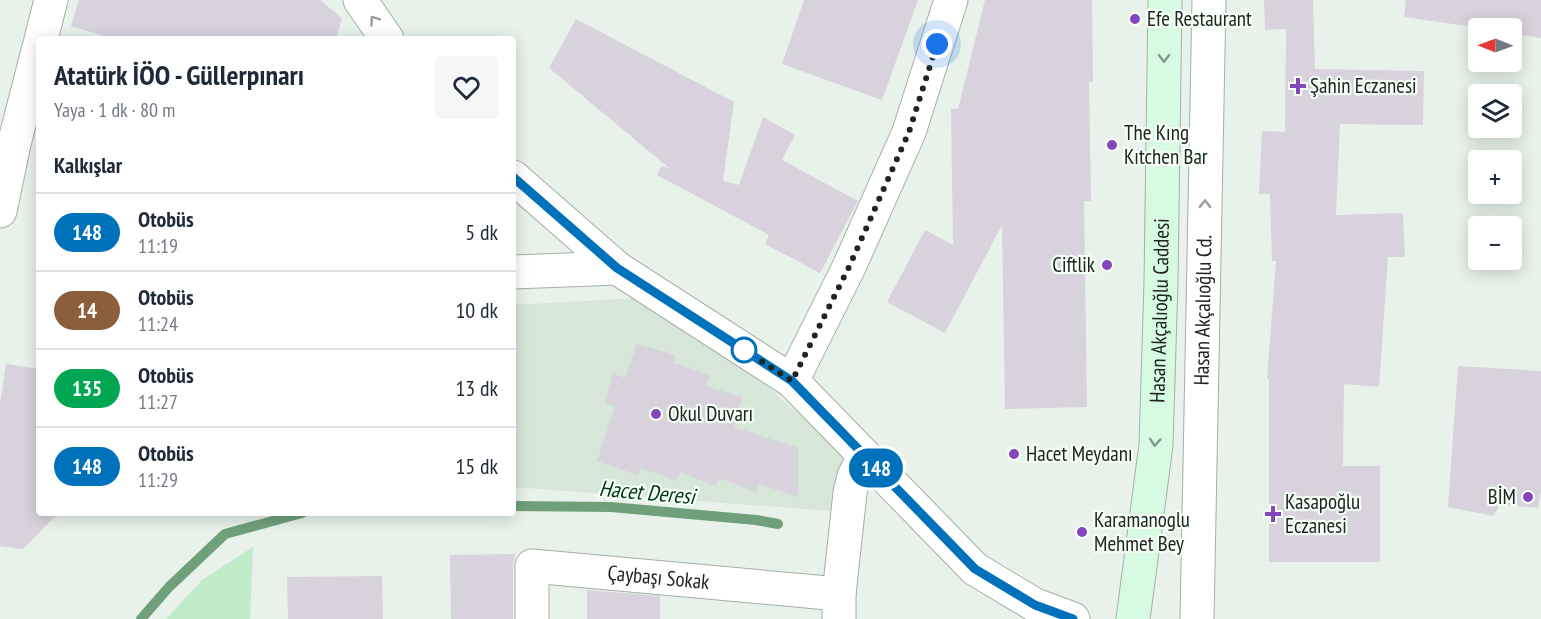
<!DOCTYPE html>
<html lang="tr">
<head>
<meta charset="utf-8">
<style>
  body { margin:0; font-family:"PT Sans Narrow",sans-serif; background:#f6f6f7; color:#1f2937; height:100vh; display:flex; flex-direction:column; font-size:22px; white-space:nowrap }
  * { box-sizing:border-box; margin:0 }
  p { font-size:20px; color:#747a83 }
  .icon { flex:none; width:33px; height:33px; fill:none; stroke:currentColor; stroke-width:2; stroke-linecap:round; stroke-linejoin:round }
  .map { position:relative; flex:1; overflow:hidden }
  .sheet { position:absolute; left:36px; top:36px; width:480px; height:480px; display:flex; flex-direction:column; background:#fff; border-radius:6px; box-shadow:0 3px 15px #0003 }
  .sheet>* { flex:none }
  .badge { padding:0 12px; border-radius:20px; font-size:21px; line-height:39px }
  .needle { width:39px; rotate:271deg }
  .buttons { position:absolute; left:1468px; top:18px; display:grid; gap:12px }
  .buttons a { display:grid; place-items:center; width:54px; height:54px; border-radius:6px; background:#fff; box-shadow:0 3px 15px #0003; font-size:30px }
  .you { position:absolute; width:30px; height:30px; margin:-15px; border:4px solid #fff; border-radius:50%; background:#1a73e8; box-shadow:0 0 0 9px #1a73e833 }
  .map>.badge { position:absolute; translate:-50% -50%; box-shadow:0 0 0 3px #fff }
  h2 { padding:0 18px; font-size:22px; line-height:54px }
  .round { display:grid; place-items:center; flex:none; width:63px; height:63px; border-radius:6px; background:#f6f6f7 }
  .overview { display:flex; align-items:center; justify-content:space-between; height:102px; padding:0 18px }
  h1 { font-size:28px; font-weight:700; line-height:45px }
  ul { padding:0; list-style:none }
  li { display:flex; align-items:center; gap:18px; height:78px; padding:0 18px; border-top:2px solid #e0e1e3 }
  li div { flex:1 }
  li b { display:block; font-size:22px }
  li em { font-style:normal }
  li .badge { min-width:66px; font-weight:700; text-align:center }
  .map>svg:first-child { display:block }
  .built { fill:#d6e6d9 }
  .green { fill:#c0ecc9 }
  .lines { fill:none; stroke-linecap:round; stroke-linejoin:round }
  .stream { stroke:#6fa07a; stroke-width:10 }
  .building { fill:#d7d2dc }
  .minor-casing { stroke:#a5aea6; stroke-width:35 }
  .tertiary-casing { stroke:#a5aea6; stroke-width:35 }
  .secondary-casing { stroke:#a5aea6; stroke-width:35 }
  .minor { stroke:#fff; stroke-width:33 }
  .tertiary { stroke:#fff; stroke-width:33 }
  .secondary { stroke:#d7fbe0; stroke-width:33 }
  .oneway { stroke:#9b9d9c }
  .oneway2 { stroke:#859b8a }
  .line-casing { stroke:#fff; stroke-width:14 }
  .line { stroke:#0072bc; stroke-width:9 }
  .walk { stroke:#212522; stroke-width:6; stroke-dasharray:0 10.8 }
  .poi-dot { fill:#8646bb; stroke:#f5fff7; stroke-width:2 }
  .stop-dot { fill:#fff; stroke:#0072bc; stroke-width:3 }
  .labels { text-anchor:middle; stroke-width:4.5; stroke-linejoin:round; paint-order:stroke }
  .poi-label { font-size:21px; fill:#212522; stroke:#f5fff7; text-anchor:start }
  .street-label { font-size:21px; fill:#212522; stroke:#f5fff7 }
  .water-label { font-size:22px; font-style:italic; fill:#003514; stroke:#f5fff7 }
</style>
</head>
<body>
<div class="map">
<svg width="1541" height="619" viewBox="0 0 1541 619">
  <rect width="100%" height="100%" fill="#e8f2ea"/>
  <!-- built -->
  <path class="built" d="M639,298L751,372L846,456L830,511L513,487V305Z"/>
  <!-- green -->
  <path class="green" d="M253,547L250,619H166L202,580Z"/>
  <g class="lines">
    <!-- stream -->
    <path class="stream" d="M513,506L611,507L756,520L778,524
      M141,619L169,587L225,534L302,513"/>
  </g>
  <!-- building -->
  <path class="building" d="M79,0H320L342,18L336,39H113L71,26Z
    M804,0H918L882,100L782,64Z
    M985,0H1092L1093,82H1089L1091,201H1084L1087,407L1005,409L1002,225L945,333L887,302L925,230L953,245L951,109H958Z
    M1264,0H1313L1315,69L1424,71L1423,125L1340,124L1336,215L1403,213L1405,257H1388L1379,387L1344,384L1343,466H1380V562H1269V379H1267L1276,261H1272L1270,194H1259L1262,131L1285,132L1286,29L1265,30Z
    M1406,0H1541V38L1512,33V28H1481L1404,17Z
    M576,19L734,102L723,181L739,185L763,117L795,135L782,160L858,201L820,273L765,244L769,235L657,175L661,166L669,168L549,68Z
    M637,344L675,355L673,363L710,375L706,386L742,397L734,427L798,448V497L759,484L756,492L719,478L715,486L680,472L677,481L641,468L638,475L597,461L615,406L605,403L613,374L625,378Z
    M6,364L39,369V513H58L23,549L0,546V404Z
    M1458,366L1541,371V491L1538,508L1501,504L1493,516L1448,507Z
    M515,554L513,566V619H451L450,555Z
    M382,576L383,619H288L287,577Z
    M587,590L660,596V619H587Z"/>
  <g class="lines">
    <defs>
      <g id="minor">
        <path d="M41,39L51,0"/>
        <path d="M0,211L14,144L39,47"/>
        <path d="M513,272L617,268"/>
        <path d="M792,381L849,267L909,132L951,0"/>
        <path id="s1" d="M532,619V566L839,594"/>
        <path d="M839,619V594L850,493L854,476L864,457"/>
        <path id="s2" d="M1197,619L1209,0"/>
      </g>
      <path id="tertiary" d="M360,0L387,39
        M513,177L617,268L792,381L975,569L1035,605L1073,619"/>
      <g id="secondary">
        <path id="s3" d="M1133,619L1156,445L1161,281L1165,0"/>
      </g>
    </defs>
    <!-- minor casing -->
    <use href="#minor" class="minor-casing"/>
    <!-- tertiary casing -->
    <use href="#tertiary" class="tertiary-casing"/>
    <!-- secondary casing -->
    <use href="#secondary" class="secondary-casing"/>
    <!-- minor -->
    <use href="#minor" class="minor"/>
    <!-- tertiary -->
    <use href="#tertiary" class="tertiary"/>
    <!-- secondary -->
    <use href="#secondary" class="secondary"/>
  </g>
  <!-- one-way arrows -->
  <defs><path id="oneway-chevron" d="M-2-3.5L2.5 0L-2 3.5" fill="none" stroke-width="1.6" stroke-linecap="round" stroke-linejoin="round" transform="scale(1.5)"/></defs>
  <g class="oneway">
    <use href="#oneway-chevron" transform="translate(374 20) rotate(-125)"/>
    <use href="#oneway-chevron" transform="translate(1205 204) rotate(-89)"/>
  </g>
  <g class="oneway2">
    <use href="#oneway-chevron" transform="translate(1164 58) rotate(91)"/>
    <use href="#oneway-chevron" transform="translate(1155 442) rotate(94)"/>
  </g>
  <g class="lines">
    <defs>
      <path id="line" d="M513,177L617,268L792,381L975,569L1035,605L1073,619"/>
    </defs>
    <!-- line casing -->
    <use href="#line" class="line-casing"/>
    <!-- line -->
    <use href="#line" class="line"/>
    <!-- walk -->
    <path class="walk" d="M744,350L792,381L849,267L909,132L937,44"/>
  </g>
  <!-- markers -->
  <g class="poi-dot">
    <circle cx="1135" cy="19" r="6"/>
    <path d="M1295 77h6v6h6v6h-6v6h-6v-6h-6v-6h6z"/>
    <circle cx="1112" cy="145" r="6"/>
    <circle cx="1107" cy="265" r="6"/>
    <circle cx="656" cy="414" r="6"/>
    <circle cx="1014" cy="454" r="6"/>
    <circle cx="1528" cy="497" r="6"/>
    <path d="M1270 505h6v6h6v6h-6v6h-6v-6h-6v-6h6z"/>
    <circle cx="1082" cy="532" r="6"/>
  </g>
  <circle class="stop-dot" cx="744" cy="350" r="12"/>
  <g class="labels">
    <!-- poi labels -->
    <g class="poi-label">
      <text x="1147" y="26">Efe Restaurant</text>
      <text x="1310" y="93">Şahin Eczanesi</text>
      <text x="1124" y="140">The Kıng<tspan x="1124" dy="24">Kıtchen Bar</tspan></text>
      <text x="1095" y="272" text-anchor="end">Ciftlik</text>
      <text x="668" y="421">Okul Duvarı</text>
      <text x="1026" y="461">Hacet Meydanı</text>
      <text x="1516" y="504" text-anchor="end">BİM</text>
      <text x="1285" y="509">Kasapoğlu<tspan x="1285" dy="24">Eczanesi</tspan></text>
      <text x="1094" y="527">Karamanoglu<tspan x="1094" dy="24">Mehmet Bey</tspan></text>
    </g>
    <!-- street labels -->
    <g class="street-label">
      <text dy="7" stroke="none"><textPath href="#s3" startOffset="310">Hasan Akçalıoğlu Caddesi</textPath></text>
      <text dy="7" stroke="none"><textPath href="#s2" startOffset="309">Hasan Akçalıoğlu Cd.</textPath></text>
      <text dy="7" stroke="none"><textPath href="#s1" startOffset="180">Çaybaşı Sokak</textPath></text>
    </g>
    <!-- water labels -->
    <g class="water-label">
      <text transform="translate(647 492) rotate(5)" y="8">Hacet Deresi</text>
    </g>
  </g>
</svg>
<div class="buttons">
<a><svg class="needle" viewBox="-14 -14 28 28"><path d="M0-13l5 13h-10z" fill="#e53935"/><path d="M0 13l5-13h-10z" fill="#747a83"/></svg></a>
<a><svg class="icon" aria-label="layers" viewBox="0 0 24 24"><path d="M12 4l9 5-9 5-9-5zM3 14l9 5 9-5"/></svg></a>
<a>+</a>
<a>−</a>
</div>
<div class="you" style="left:937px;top:44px"></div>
<b class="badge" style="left:876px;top:468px;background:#0072bc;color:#fff">148</b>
<section class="sheet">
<div class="overview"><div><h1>Atatürk İÖO - Güllerpınarı</h1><p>Yaya · 1 dk · 80 m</p></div><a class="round"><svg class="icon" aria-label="heart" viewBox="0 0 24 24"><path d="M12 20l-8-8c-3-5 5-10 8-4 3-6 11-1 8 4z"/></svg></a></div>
<h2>Kalkışlar</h2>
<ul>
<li><span class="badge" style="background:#0072bc;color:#fff">148</span><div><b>Otobüs</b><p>11:19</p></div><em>5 dk</em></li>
<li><span class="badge" style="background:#8b5e3c;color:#fff">14</span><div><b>Otobüs</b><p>11:24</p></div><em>10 dk</em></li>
<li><span class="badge" style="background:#00a651;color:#fff">135</span><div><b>Otobüs</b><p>11:27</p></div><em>13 dk</em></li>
<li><span class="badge" style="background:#0072bc;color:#fff">148</span><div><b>Otobüs</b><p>11:29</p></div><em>15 dk</em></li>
</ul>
</section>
</div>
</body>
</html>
